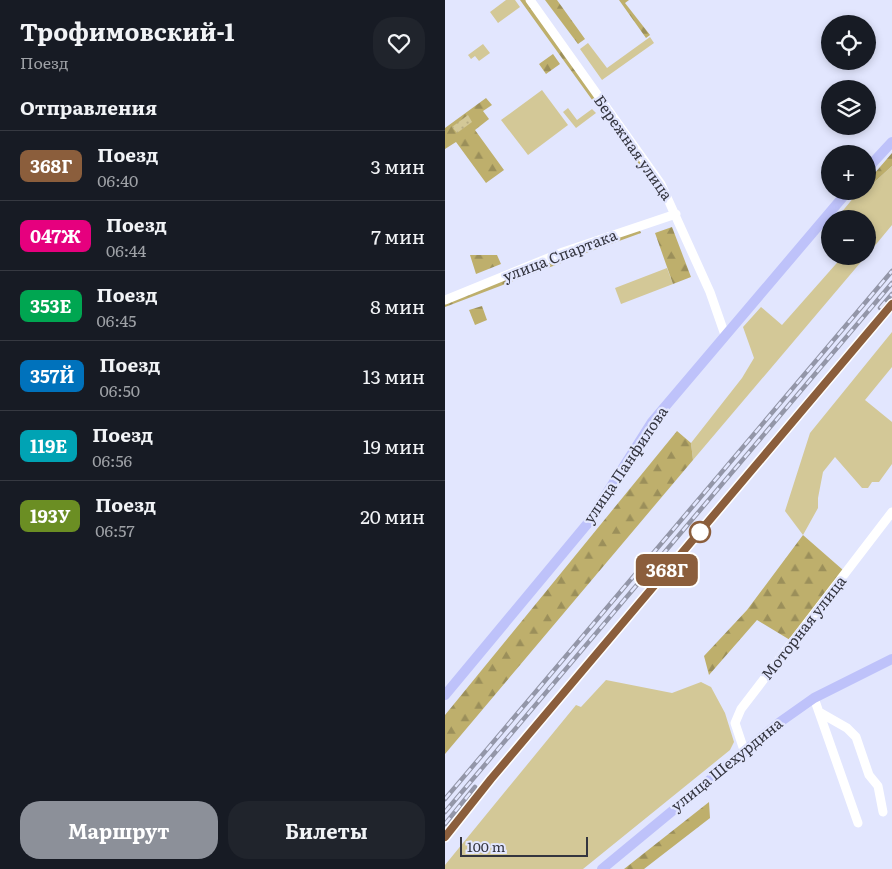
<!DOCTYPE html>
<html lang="ru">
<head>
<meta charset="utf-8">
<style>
  body { margin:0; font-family:Literata,serif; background:#20242c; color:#f1f3f6; height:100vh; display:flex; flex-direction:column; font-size:19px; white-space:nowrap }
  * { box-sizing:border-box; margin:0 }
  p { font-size:16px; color:#9ea1a6 }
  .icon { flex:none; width:28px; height:28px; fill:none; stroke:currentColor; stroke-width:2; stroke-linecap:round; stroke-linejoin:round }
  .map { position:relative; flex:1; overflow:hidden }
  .details { display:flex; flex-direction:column; background:#171b24; width:445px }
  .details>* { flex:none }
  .badge { padding:0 10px; border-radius:8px; font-size:18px; line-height:32px }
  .controls { position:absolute; left:376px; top:15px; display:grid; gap:10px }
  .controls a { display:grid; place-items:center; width:55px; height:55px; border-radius:50%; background:#171b24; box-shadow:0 2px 8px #0003; font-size:25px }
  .scale { position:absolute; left:15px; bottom:12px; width:128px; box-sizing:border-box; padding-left:5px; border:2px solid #34353f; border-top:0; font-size:14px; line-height:18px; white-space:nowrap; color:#34353f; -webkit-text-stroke:4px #e2e6fe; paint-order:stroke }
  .map>.badge { position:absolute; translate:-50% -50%; box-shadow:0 0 0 2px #fff }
  h2 { padding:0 20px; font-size:19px; line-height:45px }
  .round { display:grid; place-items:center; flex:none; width:52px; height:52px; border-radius:20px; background:#20242c }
  .summary { display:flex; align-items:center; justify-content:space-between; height:85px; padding:0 20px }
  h1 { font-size:24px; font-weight:700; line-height:38px }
  .primary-button { display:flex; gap:10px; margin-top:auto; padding:10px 20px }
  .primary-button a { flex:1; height:58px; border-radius:20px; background:#8c9099; color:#fff; font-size:20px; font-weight:700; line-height:58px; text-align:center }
  .primary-button a+a { background:#20242c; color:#f1f3f6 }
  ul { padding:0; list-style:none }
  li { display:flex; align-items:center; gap:15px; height:70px; padding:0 20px; border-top:1px solid #363941 }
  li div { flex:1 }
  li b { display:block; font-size:19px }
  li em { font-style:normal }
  li .badge { min-width:55px; font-weight:700; text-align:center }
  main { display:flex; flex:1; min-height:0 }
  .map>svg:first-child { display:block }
  .green { fill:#d3c897 }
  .forest { fill:url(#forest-firs) }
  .park { fill:url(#park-dots) }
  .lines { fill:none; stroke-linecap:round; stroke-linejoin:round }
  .minor { stroke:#fff; stroke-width:9 }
  .major { stroke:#bec2fa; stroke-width:10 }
  .rail-casing { stroke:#9396a8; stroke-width:4.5 }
  .rail { stroke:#e2e6fe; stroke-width:2.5; stroke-dasharray:8; stroke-linecap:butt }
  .line-casing { stroke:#fff; stroke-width:11 }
  .line { stroke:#8b5e3c; stroke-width:8 }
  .stop-dot { fill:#fff; stroke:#8b5e3c; stroke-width:2.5 }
  .labels { text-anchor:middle; stroke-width:4.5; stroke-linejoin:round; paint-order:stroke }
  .street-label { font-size:15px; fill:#34353f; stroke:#e2e6fe }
</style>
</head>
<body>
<main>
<section class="details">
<div class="summary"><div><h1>Трофимовский-1</h1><p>Поезд</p></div><a class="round"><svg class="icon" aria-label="heart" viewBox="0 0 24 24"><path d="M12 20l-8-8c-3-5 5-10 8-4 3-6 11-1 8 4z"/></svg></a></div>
<h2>Отправления</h2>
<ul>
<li><span class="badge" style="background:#8b5e3c;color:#fff">368Г</span><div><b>Поезд</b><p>06:40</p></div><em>3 мин</em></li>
<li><span class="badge" style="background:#e6007e;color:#fff">047Ж</span><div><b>Поезд</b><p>06:44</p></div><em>7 мин</em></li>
<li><span class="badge" style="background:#00a651;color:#fff">353Е</span><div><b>Поезд</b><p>06:45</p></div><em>8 мин</em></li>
<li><span class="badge" style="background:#0072bc;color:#fff">357Й</span><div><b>Поезд</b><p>06:50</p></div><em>13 мин</em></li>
<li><span class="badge" style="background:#00a3b4;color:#fff">119Е</span><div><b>Поезд</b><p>06:56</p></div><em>19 мин</em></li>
<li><span class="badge" style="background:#6b8e23;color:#fff">193У</span><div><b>Поезд</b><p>06:57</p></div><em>20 мин</em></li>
</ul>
<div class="primary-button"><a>Маршрут</a><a>Билеты</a></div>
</section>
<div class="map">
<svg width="447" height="869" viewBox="0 0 447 869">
  <defs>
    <pattern id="forest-firs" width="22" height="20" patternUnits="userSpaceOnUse" patternTransform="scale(1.25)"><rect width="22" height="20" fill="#beaf6c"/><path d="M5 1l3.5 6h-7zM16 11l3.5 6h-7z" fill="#9b8f5a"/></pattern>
    <pattern id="park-dots" width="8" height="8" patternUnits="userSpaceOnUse" patternTransform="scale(1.25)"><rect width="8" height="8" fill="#d3c897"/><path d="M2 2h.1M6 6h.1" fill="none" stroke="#b6ac83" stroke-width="1.8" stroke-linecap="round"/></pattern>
  </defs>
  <rect width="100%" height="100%" fill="#e2e6fe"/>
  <!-- green -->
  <path class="green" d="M61,0H70L75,7L53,23L45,12Z
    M205,37L209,43L157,80L135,49L143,43L162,68Z
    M38,44L45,53L34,61L30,56L26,59L23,55Z
    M97,90L123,125L83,155L56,120Z
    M123,108L132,120L147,109L151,113L131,128L118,112Z
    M447,166V225L423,254L422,219H391L414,191H422L423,188Z
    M398,256H421L248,460L246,443L297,378L309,358L298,327L316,307L337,325Z
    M222,268L228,284L176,304L170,288Z
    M447,332V367L420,400L447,422V464L434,482H427L423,488H417L390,457L378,472L373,498V508L358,535L340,511L365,433Z
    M161,680L227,693L256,682L266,687L280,713L289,742L285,750L138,869H0V865L131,705L136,707Z"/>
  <!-- forest -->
  <path class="forest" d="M75,0H83L156,105L153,108Z
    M100,0H112L140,39L133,44Z
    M174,0H184L180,3L205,35L201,38Z
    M108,54L115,64L101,74L94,64Z
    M41,98L47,105L38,111L44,119L30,130L59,170L41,183L11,142L0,149V128Z
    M160,113L213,185L222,200L218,202L214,192L158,115Z
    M447,153V166L423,188V181Z
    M227,227L246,277L228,284L210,233Z
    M194,228L196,233L133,256L131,251Z
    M52,255L56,264L31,274L25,255Z
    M114,259L116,263L0,307V302Z
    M37,306L42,320L30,325L24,310Z
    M232,431L246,443L248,460L0,754V715Z
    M358,535L398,570L345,640L312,620L264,675L259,656L302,610Z
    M264,802L265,818L199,869H179Z"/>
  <!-- park -->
  <path class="park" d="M23,115L27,122L12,133L7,127Z"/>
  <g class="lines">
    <!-- minor -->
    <path class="minor" d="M85,0L216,184L265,292L280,335
      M0,300L118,252L231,214
      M369,698L413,823
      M374,712L402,728L411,737L424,775L433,786L438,812
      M299,750L290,723L296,709L447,512"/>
    <!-- major -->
    <path class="major" d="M422,169L447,142
      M0,695L143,523L207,422L403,191
      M157,869L335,722L369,698L447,659"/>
    <defs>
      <path id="rail" d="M435,308L447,294
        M0,799L447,271
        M0,812L447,283
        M0,824L30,787
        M0,837L46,779L447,304"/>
    </defs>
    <!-- rail casing -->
    <use href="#rail" class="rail-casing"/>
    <!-- rail -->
    <use href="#rail" class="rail"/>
  </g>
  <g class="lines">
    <defs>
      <path id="line" d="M0,837L46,779L447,304"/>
    </defs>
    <!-- line casing -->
    <use href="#line" class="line-casing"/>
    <!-- line -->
    <use href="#line" class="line"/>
  </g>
  <!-- markers -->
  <circle class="stop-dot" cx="255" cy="532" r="10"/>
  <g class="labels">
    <!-- street labels -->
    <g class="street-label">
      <text transform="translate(188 148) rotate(55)" y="5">Бережная улица</text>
      <text transform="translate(115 256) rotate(-21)" y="5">улица Спартака</text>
      <text transform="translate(181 465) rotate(-56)" y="5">улица Панфилова</text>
      <text transform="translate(359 628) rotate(-52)" y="5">Моторная улица</text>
      <text transform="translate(282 765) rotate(-39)" y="5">улица Шехурдина</text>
    </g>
  </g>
</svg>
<div class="controls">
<a><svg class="icon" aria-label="locate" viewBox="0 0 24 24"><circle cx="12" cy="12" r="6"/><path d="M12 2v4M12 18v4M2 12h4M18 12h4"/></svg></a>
<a><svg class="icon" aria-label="layers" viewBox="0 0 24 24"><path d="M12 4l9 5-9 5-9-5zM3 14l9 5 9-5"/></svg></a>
<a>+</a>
<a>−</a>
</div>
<div class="scale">100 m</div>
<b class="badge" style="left:222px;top:570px;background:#8b5e3c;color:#fff">368Г</b>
</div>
</main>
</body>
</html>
